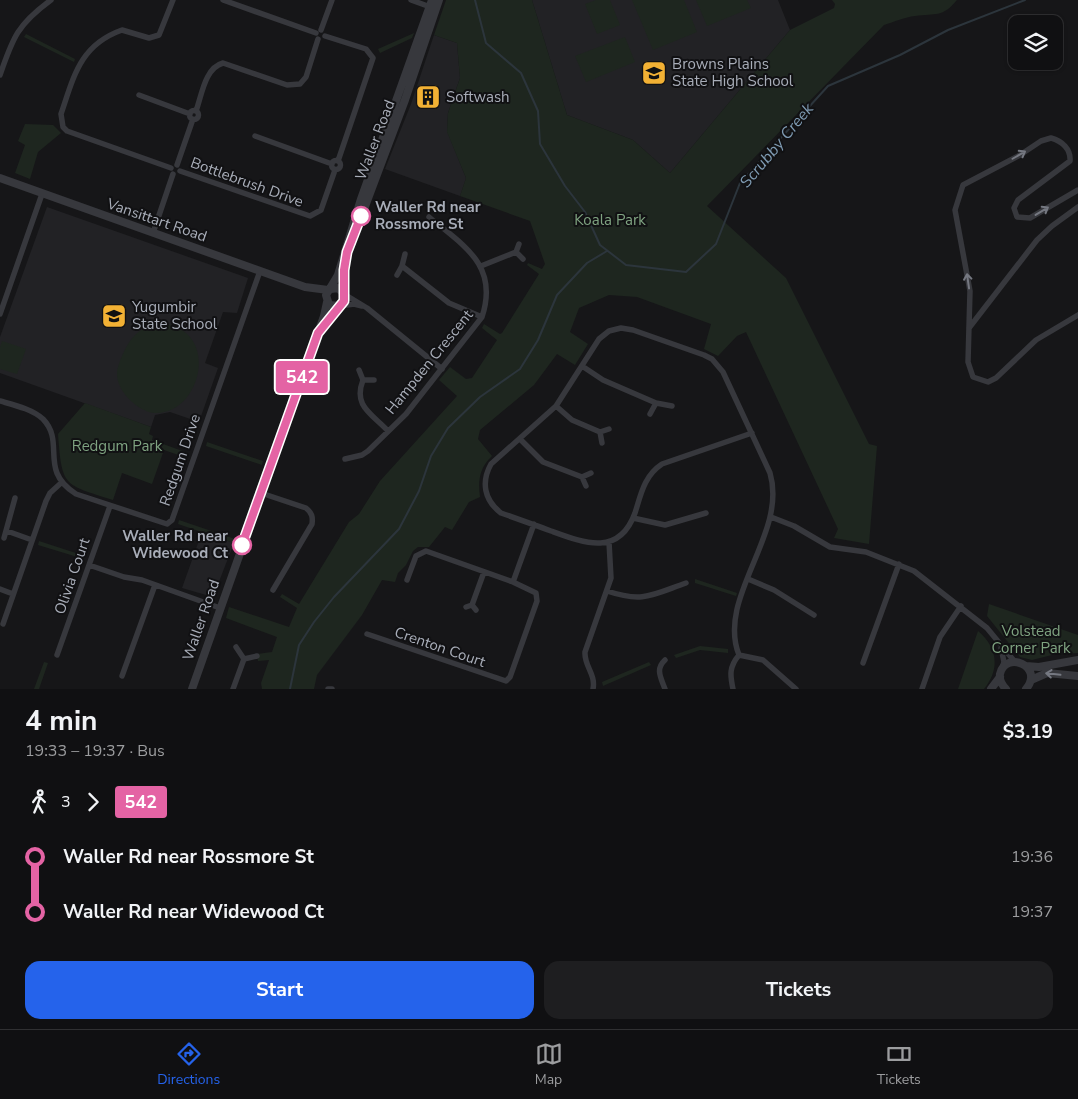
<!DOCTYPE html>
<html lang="en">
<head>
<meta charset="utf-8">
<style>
  body { margin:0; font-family:"Nunito Sans",sans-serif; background:#1e1e20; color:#f1f3f6; height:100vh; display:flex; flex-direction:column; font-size:19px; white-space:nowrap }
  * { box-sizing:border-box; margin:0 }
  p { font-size:16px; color:#9c9d9f }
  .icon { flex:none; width:28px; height:28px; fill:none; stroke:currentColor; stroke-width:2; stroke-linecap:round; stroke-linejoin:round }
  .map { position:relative; height:689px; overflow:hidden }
  .sheet { display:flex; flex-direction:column; background:#101012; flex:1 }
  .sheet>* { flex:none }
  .badge { padding:0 10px; border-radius:4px; font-size:18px; line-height:32px }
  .tools { position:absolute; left:1008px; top:15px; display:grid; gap:10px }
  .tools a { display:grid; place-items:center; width:55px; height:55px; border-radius:10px; background:#101012; box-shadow:0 1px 4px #0004,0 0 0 1px #303032; font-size:25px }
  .map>.badge { position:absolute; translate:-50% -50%; box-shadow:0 0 0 2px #fff }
  .legs { display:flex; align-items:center; gap:8px; height:55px; padding:0 25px; font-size:16px }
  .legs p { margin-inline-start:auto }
  .overview { display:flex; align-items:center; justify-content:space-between; height:85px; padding:0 25px }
  h1 { font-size:28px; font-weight:700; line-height:38px }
  .action { display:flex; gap:10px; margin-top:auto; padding:10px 25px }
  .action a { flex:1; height:58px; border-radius:15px; background:#2563eb; color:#fff; font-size:20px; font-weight:700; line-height:58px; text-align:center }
  .action a+a { background:#1e1e20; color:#f1f3f6 }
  ul { padding:0 25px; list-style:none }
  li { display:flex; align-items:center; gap:18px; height:55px; font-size:19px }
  li i { display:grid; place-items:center; width:8px; height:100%; margin:0 6px; background:currentColor }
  li i::after { content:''; width:12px; height:12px; margin:-6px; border:4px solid; border-radius:50%; background:#101012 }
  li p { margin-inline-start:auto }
  li:first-child i { background:linear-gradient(#0000 50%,currentColor 0) }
  li:last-child i { background:linear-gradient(currentColor 50%,#0000 0) }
  .tab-bar { display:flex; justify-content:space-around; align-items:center; height:70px; border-top:1px solid #303032; background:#101012; font-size:14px; color:#9c9d9f }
  .tab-bar a { display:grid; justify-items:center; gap:2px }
  .tab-bar .current { color:#2563eb }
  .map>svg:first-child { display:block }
  .built { fill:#222225 }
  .green { fill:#1e261f }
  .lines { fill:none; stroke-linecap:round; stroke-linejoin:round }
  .stream { stroke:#2c353c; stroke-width:2 }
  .minor { stroke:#37383d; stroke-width:5.5 }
  .tertiary { stroke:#37383d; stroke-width:8 }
  .oneway { stroke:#757881 }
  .line-1-casing { stroke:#fff; stroke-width:11 }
  .line-1 { stroke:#e463a4; stroke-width:8 }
  .stop-1-dot { fill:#fff; stroke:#e463a4; stroke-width:2.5 }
  .labels { text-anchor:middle; stroke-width:4; stroke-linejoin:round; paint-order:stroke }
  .poi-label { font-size:15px; fill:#a8adb8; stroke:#111113; text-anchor:start }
  .street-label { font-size:15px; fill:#a8adb8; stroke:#111113 }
  .stop-label { font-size:15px; font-weight:bold; fill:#a8adb8; stroke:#111113; text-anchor:start }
  .park-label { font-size:15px; fill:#7fa381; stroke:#111113 }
  .water-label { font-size:16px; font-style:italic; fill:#7f9bb3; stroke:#111113 }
</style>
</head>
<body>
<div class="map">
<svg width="1078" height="689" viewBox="0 0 1078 689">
  <rect width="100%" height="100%" fill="#161618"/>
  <!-- built -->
  <path class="built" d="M532,0H778L790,30L670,173L633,140L567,115Z
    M434,35L457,43L460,78L448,113L447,131L466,178L460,196L385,169L411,104Z
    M47,207L248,278L237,313L223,312L205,363L218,368L199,422L170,412L155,415L151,427L0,373V337Z
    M202,532L234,543L213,597L182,588Z"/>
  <!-- green -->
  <path class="green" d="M446,0H532L567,115L633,140L670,173L790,30L834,8L835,4L832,0H957C942,18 936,13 915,16C905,17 894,22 884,25L707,206L786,278L869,444L877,446L869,544L834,538L838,529L746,332L737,336L718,356L704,349L711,324L637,297L609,295L579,308L570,332L588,344L575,365L557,354L534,385L480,430L478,439L492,456C479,468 478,481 480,497L469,502L452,530L445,527L429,547H418L413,551L406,565L398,573L395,582L382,580L362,615L317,675L314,689H262L261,683L269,660L258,661L257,654L272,652L277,637L226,618L229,607L289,627L297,608L280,597L282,594L299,604L349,522L359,514L380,481L457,396L439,380L450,367L466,379L472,378L497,340L482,328L484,324L500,334L502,333L539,274L527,265L528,263L542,269L545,264L530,221L460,196L466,178L447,132L448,113L460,78L457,43L434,35Z
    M596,0H610L620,25L597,34L585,4Z
    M632,0H684L697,32L653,50Z
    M696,0H747L751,8L707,26Z
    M414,33L412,38L380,53L378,49Z
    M26,34L75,59L74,62L24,37Z
    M625,37L635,62L586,82L575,56Z
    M25,124L53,125L61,133L38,152L30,179L15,173L25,145L18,141Z
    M160,324C222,327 202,416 154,413C137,411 117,391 117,374C117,368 120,361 122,356C131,336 139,327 160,324Z
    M2,341L26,349L17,374L0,369V347Z
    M85,403L151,427L149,434L153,436L152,440L188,453L187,458L164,450L152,484L122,473L113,500C63,484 62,487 58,434Z
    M207,442L263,461L262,465L206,446Z
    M179,520L235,539L234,543L178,524Z
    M39,541L85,556L84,559L38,545Z
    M695,579L737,593L736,596L695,583Z
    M989,604L1078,635V653L1056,654L1032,660L1020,657L987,616Z
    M978,631C998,648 1000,669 984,689H958Z
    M700,646L728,649V653L700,650L676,658L674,655Z
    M44,662L48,663L39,689H34Z
    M649,662L651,665L603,686L602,682Z"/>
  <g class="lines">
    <!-- stream -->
    <path class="stream" d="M475,0L486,43L521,73L538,111L540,144L565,186L585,212L600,245L626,265L686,272L716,244L740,183L828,86L900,55L948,30L1025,0
      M290,689L299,645L314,622L334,597L399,529L419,491L431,456L448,428L480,397L520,369L538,340L557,295L587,263L607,251"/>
    <!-- minor -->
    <path class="minor" d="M223,0L316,33
      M411,0L433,8
      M321,30L332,0
      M325,36L366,49L373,58L338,161
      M0,75C13,37 18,24 51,0
      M139,95L190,114
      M189.5 115a4.5 4.5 0 1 1 9 0a4.5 4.5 0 1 1-9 0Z
      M196,111C202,94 205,68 223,63L287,85L300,84L306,77L318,39
      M255,136L332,164
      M331.5 165a4.5 4.5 0 1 1 9 0a4.5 4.5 0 1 1-9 0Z
      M177,165L193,119
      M171,168L67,131L63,127L61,114C74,76 80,45 122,30L149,38L159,35L173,0
      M180,171L310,216L321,210L335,170
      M1078,190L1030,218L1017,217L1014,208L1018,200L1070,161C1071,149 1062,141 1051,138L1041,141L1020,155L963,185L955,210L970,291L968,362L973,377L988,382L996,378L1036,340L1078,315
      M153,233L173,174
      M519,244L516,252L523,259
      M402,266L449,303L482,317
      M481,266L516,252
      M397,275L402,266L405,254
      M344,294L367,308L442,369
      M340,306L354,304L362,306
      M0,314L42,194
      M969,328L1037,240L1052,226L1078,207
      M582,366L603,380L656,403
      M359,370L363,380H374
      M363,380C353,406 371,413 388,431
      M0,401C14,405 32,409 43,419C66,443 38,470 76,494L167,524L172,520L260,271
      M556,406L572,420L600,432
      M650,414L656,403L672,406
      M520,439L543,462L582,477
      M602,443L600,432L609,429
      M345,459L362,455L368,451L406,414L482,317C499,265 464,246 429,217
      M586,486L582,477L591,473
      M261,493L306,508C312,513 313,517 312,524L273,590
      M771,517L794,526L830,547L866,552L914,571L987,628L1015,662
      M633,518L665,525L706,513
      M7,531L32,540
      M4,538L15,498
      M89,565L124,577L142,580L220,608
      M748,579L774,590L814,615
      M407,580L416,556L426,551L513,582
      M0,589L13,594
      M607,591C643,603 652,595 686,583
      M472,605L484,572
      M466,607L472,605L476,610
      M3,624L46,501L50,493L61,483
      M367,634L506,681L510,677L537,601L536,593L513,582L534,524
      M236,647L244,659L257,656
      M1001,648L1004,662L1002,668
      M57,655L110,506
      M739,655L763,660L796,689
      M863,663L899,564
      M122,676L155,585
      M233,689L244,659
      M328,689H332
      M593,689C596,674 584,666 585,652L611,578L609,542
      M665,689C661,678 655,669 665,660
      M733,689C730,675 729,667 739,655C716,597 788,534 770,473L723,372L712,359L704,355L633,330L621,328L609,331L599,339L556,406L491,464C481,482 484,500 501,513C518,519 535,525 551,531C584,543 619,557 635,513C641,494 644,476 662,464L752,433
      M922,689L940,637L961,606"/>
    <!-- tertiary -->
    <path class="tertiary" d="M0,178L305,287L328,290
      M361,217L405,100L439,0
      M331,289L338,288L344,294V301L340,306L329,305L326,295L338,275L361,199L432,0
      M343,292L346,263
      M321,330L338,307
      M1026,666L1039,667L1078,660
      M1031,680L1047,673L1078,676
      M192,689L324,316L327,302
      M991,689L1000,677
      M1006,689C1002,685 999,680 1000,674C1005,650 1045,666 1026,689"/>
  </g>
  <!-- one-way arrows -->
  <defs><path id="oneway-shaft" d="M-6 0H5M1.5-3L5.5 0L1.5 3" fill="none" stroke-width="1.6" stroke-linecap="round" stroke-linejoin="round" transform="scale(1.25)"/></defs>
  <g class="oneway">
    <use href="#oneway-shaft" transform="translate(1019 155) rotate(-30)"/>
    <use href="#oneway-shaft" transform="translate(1042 211) rotate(-31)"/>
    <use href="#oneway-shaft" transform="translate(968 281) rotate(-98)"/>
    <use href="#oneway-shaft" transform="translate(1053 674) rotate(-174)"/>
  </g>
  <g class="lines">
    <defs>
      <path id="line-1" d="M242,545L318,333L344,301V270L347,252L361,216"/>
    </defs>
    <!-- line-1 casing -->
    <use href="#line-1" class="line-1-casing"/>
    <!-- line-1 -->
    <use href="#line-1" class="line-1"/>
  </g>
  <!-- icons -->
  <defs>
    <symbol id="school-square" viewBox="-11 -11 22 22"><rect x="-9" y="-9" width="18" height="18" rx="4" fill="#f2b134" stroke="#111113"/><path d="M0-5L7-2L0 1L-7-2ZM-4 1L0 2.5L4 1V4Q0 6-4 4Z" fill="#111"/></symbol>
    <symbol id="building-square" viewBox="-11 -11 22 22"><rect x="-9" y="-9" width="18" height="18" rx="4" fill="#f2b134" stroke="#111113"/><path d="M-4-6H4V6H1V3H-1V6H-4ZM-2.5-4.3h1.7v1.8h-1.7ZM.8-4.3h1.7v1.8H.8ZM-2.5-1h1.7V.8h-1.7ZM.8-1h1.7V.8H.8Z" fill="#111"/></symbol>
  </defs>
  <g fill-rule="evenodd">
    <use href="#school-square" x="640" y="59" width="28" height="28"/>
    <use href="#building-square" x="414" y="83" width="28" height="28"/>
    <use href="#school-square" x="100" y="302" width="28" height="28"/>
  </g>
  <!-- markers -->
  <g class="stop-1-dot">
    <circle cx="361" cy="216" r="9"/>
    <circle cx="242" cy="545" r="9"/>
  </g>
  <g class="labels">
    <!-- poi labels -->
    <g class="poi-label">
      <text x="672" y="69">Browns Plains<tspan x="672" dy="17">State High School</tspan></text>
      <text x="446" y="102">Softwash</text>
      <text x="132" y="312">Yugumbir<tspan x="132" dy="17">State School</tspan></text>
    </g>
    <!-- street labels -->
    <g class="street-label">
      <text transform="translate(375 140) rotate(-69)" y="5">Waller Road</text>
      <text transform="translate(247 182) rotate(20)" y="5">Bottlebrush Drive</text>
      <text transform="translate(157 220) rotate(19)" y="5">Vansittart Road</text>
      <text transform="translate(429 362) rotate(-51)" y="5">Hampden Crescent</text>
      <text transform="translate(180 460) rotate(-71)" y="5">Redgum Drive</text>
      <text transform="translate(72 576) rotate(-71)" y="5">Olivia Court</text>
      <text transform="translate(201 620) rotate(-71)" y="5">Waller Road</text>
      <text transform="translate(440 647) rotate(19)" y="5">Crenton Court</text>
    </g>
    <!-- stop labels -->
    <g class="stop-label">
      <text x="375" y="212">Waller Rd near<tspan x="375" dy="17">Rossmore St</tspan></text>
      <text x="228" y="541" text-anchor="end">Waller Rd near<tspan x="228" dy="17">Widewood Ct</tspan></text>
    </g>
    <!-- park labels -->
    <g class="park-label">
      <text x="610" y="225">Koala Park</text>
      <text x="117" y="451">Redgum Park</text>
      <text x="1031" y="636">Volstead<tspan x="1031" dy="17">Corner Park</tspan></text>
    </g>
    <!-- water labels -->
    <g class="water-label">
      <text transform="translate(776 145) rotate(-50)" y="6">Scrubby Creek</text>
    </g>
  </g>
</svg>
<div class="tools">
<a><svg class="icon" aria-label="layers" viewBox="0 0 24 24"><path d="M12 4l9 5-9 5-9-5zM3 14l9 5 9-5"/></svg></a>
</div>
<b class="badge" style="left:302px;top:377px;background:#e463a4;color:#fff">542</b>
</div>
<section class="sheet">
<div class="overview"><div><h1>4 min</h1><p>19:33 – 19:37 · Bus</p></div><b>$3.19</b></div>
<div class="legs"><svg class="icon" aria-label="walk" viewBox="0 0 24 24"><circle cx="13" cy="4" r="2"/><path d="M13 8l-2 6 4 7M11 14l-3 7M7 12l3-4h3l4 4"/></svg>3<svg class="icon" aria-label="forward" viewBox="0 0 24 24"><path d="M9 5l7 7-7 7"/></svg><b class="badge" style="background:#e463a4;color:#fff">542</b></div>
<ul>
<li><i style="color:#e463a4"></i><b>Waller Rd near Rossmore St</b><p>19:36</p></li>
<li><i style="color:#e463a4"></i><b>Waller Rd near Widewood Ct</b><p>19:37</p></li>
</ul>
<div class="action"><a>Start</a><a>Tickets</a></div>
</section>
<nav class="tab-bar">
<a class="current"><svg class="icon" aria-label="directions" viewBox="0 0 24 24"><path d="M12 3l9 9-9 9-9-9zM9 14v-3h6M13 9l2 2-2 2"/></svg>Directions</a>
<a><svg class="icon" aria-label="map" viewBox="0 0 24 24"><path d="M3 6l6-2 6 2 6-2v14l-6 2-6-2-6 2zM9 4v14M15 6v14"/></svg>Map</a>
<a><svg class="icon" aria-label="tickets" viewBox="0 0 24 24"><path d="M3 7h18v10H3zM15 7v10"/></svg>Tickets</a>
</nav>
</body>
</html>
